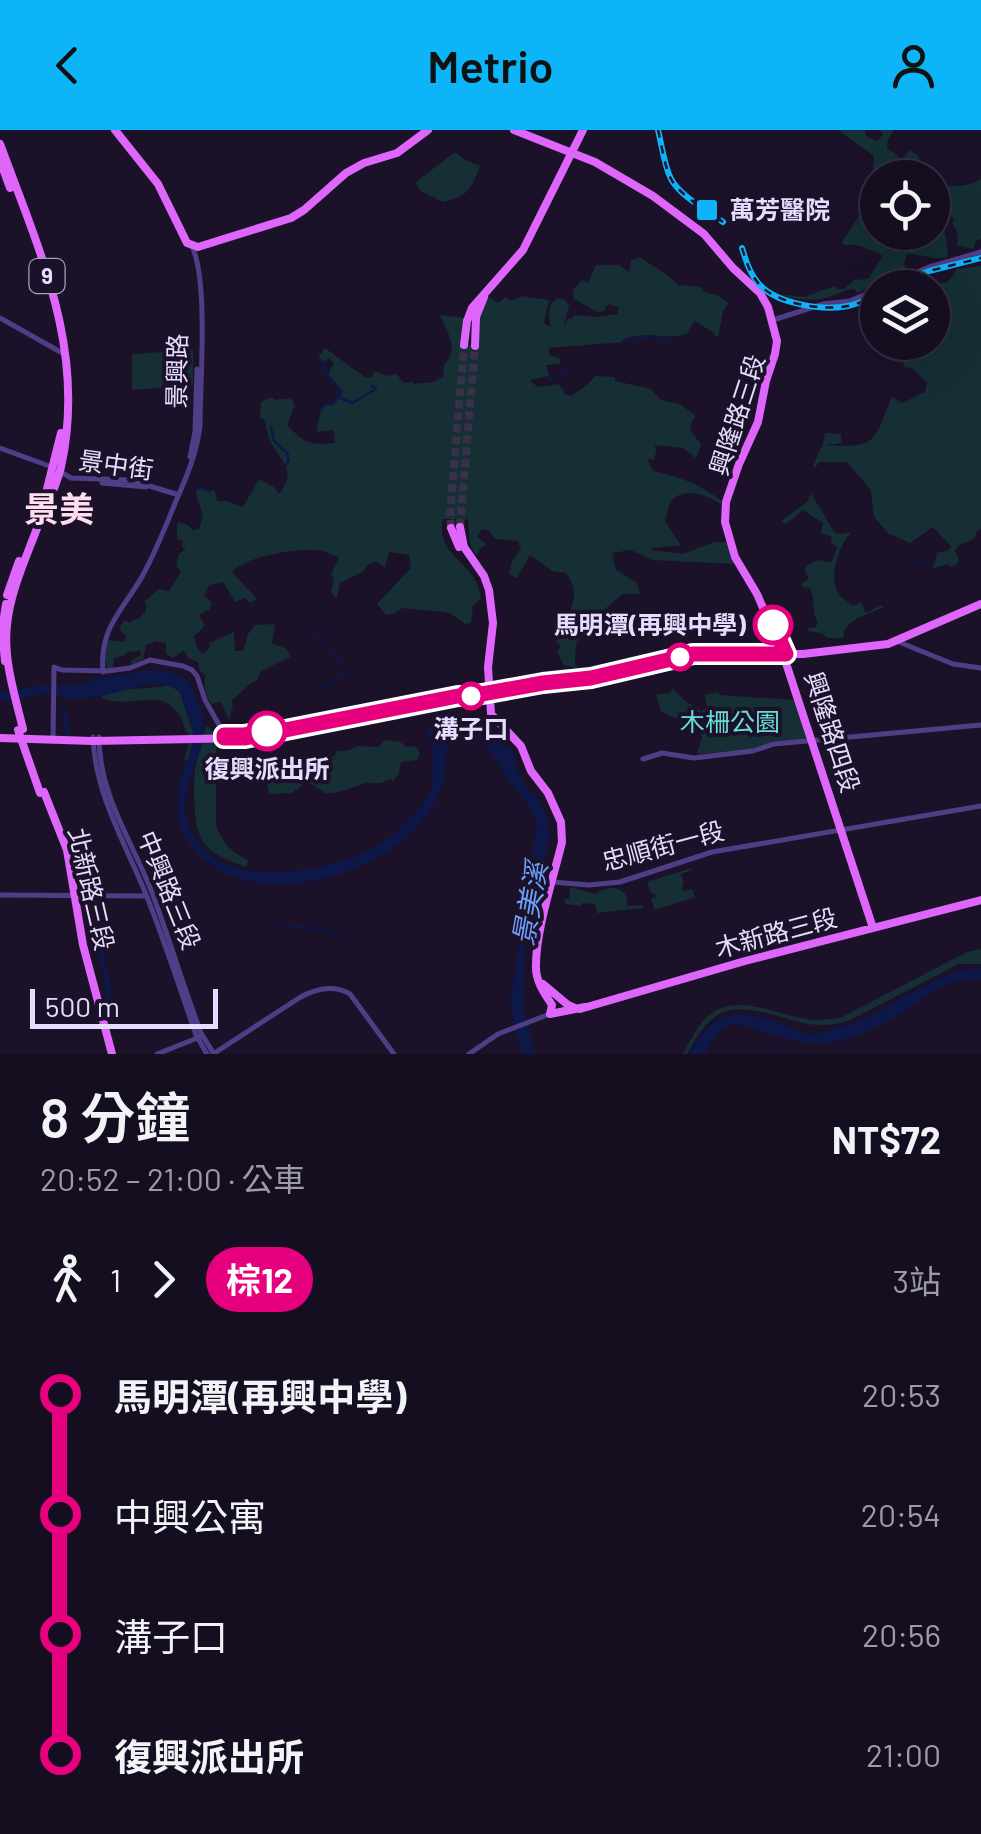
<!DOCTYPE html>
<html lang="zh-TW">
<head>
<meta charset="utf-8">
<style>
  body { margin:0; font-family:Barlow,"Noto Sans TC",sans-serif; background:#211c2d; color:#f1f3f6; height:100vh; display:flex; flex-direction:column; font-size:38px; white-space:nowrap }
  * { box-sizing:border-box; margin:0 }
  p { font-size:32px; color:#9d9ca5 }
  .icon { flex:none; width:55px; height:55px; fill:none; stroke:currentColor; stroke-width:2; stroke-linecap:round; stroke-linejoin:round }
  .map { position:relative; height:924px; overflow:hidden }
  .drawer { display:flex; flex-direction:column; background:#140e20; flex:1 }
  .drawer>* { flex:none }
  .badge { padding:0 20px; border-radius:32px; font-size:35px; line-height:65px }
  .fabs { position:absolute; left:860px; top:30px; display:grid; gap:20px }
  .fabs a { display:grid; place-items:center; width:90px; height:90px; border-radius:50%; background:#140e20; box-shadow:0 10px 40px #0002,0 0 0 2px #332e3e; font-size:50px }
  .scale { position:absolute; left:30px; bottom:25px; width:188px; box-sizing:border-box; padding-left:10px; border:5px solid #e6dcfe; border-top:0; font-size:28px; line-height:35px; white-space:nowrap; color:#e6dcfe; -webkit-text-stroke:8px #1b122a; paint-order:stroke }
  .map>.badge { position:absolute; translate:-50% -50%; box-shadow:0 0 0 5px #fff }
  .legs { display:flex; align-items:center; gap:15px; height:110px; padding:0 40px; font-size:32px }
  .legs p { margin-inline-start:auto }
  .head { display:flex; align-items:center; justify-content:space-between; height:170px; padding:0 40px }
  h1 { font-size:55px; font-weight:600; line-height:75px }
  ul { padding:0 40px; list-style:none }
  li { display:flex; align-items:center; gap:35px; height:120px; font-size:38px }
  li i { display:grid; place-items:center; width:15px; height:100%; margin:0 12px; background:currentColor }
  li i::after { content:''; width:25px; height:25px; margin:-12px; border:8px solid; border-radius:50%; background:#140e20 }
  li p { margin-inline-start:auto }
  li:first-child i { background:linear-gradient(#0000 50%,currentColor 0) }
  li:last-child i { background:linear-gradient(currentColor 50%,#0000 0) }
  header { display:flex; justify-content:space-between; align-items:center; height:130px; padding:0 40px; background:#0eb4f8; color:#111; font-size:45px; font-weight:600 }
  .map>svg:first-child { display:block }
  .green { fill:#152f34 }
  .water { fill:#0d1748 }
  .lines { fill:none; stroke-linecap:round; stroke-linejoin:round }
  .stream { stroke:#0d1748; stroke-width:2.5 }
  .canal { stroke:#0d1748; stroke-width:5 }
  .major-tunnel { stroke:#39304a; stroke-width:8; stroke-dasharray:8 4; stroke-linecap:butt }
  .minor { stroke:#4f3e87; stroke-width:5 }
  .major { stroke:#df66fa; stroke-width:8 }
  .rail-casing { stroke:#0eb4f8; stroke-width:6 }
  .rail { stroke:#1b122a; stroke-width:2.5; stroke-dasharray:8; stroke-linecap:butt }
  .major-bridge { stroke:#df66fa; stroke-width:8 }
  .line-1-casing { stroke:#fff; stroke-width:22 }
  .line-1 { stroke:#e6007e; stroke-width:15 }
  .poi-dot { fill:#0eb4f8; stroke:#1b122a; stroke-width:4 }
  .stop-1-dot { fill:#fff; stroke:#e6007e; stroke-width:5 }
  .labels { text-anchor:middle; stroke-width:8; stroke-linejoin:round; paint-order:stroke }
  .shield { fill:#1b122a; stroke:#a99fbe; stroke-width:2.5 }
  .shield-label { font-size:22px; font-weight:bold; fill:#e6dcfe }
  .poi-label { font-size:25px; font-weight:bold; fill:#e6dcfe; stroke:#1b122a; text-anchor:start }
  .street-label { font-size:25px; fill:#e6dcfe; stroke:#1b122a }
  .stop-label { font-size:25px; font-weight:bold; fill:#e6dcfe; stroke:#1b122a }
  .park-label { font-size:25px; fill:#68ddd6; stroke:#1b122a }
  .water-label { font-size:28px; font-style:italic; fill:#6d9efb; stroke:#1b122a }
  .district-label { font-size:35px; font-weight:bold; fill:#fedeec; stroke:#1b122a }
</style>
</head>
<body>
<header><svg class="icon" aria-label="back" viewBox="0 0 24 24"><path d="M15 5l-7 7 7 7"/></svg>Metrio<svg class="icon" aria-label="person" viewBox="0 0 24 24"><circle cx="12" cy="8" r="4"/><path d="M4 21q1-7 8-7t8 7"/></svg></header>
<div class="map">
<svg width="981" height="924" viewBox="0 0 981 924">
  <rect width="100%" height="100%" fill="#1b122a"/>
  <!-- green -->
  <path class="green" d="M838,0H865L866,6L876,11L883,5L880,0H894L888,10L887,18L902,29L910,20L918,26L923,37L920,47L878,48V102H932L933,51C951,57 963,59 981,49V109L976,111L973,119L957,115L958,104L952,93L954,89L950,85L943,87C942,101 950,113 947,128C933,130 921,124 907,124L904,133L907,140L857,163L854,159C844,159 841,163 832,166C810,173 797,169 776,164L805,167L834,156L838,159H844L854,150L868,149L883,126C872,120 858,113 844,115L842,112L872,66L874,26Z
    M455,22L465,30L480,36C471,59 468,67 443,72L419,60L416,52Z
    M641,127C653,138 667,142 678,155L701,157L704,162L717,165L729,173L723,181L718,208L713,202L694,191L687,204C666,210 646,201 626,208L624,212L549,218V225L559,228L561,234L546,235L549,246L530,250L537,257L559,254L565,264L571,266L588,254L595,246L615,247V251L651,259L661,270L680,274L696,286L692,291L690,299L701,315L696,328L683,318L653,315L657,318L654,330L647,329L653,341C682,348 698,353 722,371L721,374C708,366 688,357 674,368C668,373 667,385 665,392L681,415L652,418L651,420L683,424L714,412H729L736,434L652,430L631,420L612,423L616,440L637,453L640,464H623L601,482L587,487L582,492V503L576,513L575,535L578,538L564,535L557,522L561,516L556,511C563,486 586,470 566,443L552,441L530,425L517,448L509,444L512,432L521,418L518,411L495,409L489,401L482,399L477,407L487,415L480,418L478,424H475L470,413L468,389H454L453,392L451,389H443C435,429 476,429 481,468L473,476L471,493L465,494L450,483L435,481L402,478L394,484L386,485L377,474L411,438L409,425L389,422L385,438L375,431L367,435L364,441L340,453L337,469L331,462L334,447L331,445L339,427C332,425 323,420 316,420C295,418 245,427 232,442L257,469L250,473L244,468L235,472L223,452L209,455L204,465L212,473L210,479L199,485L205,496L192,508H195L196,515L202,524L210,518L209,513L234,502L235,521H243L248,504L255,495L275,494L272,513L287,519L290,527L261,541L257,550L250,554L231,571L233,576L229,590L221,572L212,574C205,564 203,557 206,545L200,541L198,532L188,528L184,520L173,528L166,524V513L156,511L146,515L143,529L131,535V530L140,526L141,523L140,521L127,522L126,525L114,528L113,538L107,539L105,529L107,510L124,512L127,506L121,502L120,497L125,490L129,493L135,489H139L146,481V475L144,472L159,459L169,461L181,442L176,436L179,424L186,419L182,417L183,411L177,409V394L180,392L188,395L193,400L199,399L203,386L196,364L198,358L215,361L217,371H227L243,377L259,349L274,357L279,364C298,339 281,334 271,312C267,304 267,296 264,289L260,288L261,272L271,267L275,270L291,268L295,275L287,295C305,314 310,315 335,313L334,300L317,302C318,291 319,283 326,274H333L343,261L328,244L334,233L329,228L323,232L318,228L325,218L366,248L372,247L375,241L386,246L397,244L403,253L413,252L414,254L433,252L443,247L444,235C460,219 447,202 440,185L465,188L462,214L476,216L479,185L488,166L498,173L505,167L511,171L522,166L549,170L544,193L551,197C549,190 545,175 558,168L565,170L569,175L564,195L568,188L571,189L575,185L595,187L617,184L619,178L608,174L604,181L598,182L574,169L573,160L582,150L588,153L596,135H619L629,142L631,130Z
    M981,136V399L976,402L975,408L958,416L955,421L959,430L955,436L952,437L947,434L932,439L936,430L937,423L949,420L951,416L933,397L910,413L888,403L874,387L871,360L847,332H819L815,338L813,335L823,314L825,303L841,304V313L826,315C878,319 873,311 892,267L902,273L925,262L927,252L911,238L904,237L902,224L919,213L932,212V158L904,157L948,152L957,139Z
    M193,220V255L132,260V224Z
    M811,363L834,402L840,404L851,402C838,418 827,448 840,466C841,467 852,475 854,476L861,472L866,483L881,475L884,477C868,485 844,488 843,508H827L821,503L808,501L807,498H815L818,493C811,482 816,469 810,458L803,457L801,454L809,449L805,441L806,436L817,430L832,432L837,417L831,413L832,407L821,403L823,393L803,380L786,394L781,391L808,371Z
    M169,555L180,562L194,606L188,630L184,631L189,613V602H186C171,546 131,584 101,567C127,555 144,561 169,555Z
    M672,558L684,570L701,581L707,578L705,565L717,562L720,565L795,570L807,609L751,620L697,624L702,607C693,591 675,590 661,581L656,565L671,563Z
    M206,595L216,605V694C221,712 231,722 248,730L246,737C201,721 196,712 194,666C194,653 194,638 198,626C201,614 204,608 206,595Z
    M384,610L400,612L407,617L416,616L420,623L417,630L401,632L399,643L394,650L396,653L390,649L381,653H366L336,663H325L307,651L292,663L269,664L267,653L271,650L267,640L284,632H313L315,629L335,626L336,621H347L358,616L379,617Z
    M691,738L692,740L681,744L684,753L681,759L684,761L692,759L695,767L655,780L651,769L657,766L651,763L647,752Z
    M570,757L596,764C609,753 630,757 627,776L643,775V778L597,783L595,774L582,773L581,776L565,774V769H569Z
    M981,819V834H959L848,891C835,895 821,896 808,894C782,889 739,869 716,886C704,894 694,911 687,924H683C690,911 698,894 709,885C737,864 771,882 801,888C814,891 827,890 840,888L967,822Z"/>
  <!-- water -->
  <path class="water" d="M146,540L172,542L186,549C194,560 203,578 204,592C209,628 169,661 192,703C198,713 208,725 218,731C262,753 341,739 381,713C393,705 405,693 415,682C419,677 427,670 430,664C436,650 429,633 434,619L428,606L429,600C484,573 472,609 511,619L514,624V632L525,656L538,668L544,680L550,705L527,810L524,831V884L536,924H521L510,873L537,694C532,677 520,666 510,652C494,630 484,596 451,601L447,605C448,652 441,675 406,707C359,751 253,777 202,727C195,721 187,712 183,703C175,686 176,661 182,643C186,631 194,620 194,607C194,597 187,587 185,578C183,570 182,562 175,558C148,540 91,585 49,562L10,571H0V560L7,562L35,556L85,554L92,550Z
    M971,839H981V849C952,847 940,857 918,872C894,889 864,906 835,912C809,917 785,908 760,901C751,899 739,893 730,895C716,899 711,913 706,924H690C713,879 734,878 779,893C791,897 802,905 815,904C823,904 830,900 837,898C885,886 922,848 971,839Z"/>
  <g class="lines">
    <!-- stream -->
    <path class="stream" d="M623,211L652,206L662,210H673
      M319,229C328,238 324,242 330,249C335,255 338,257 341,264L333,274H326L321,279
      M560,245L567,238
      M549,249L557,247
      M372,256L376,259
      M341,268L352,273L374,260
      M271,298L274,311L287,323L289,330L285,336
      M199,358L210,361
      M918,434L923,433L924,430
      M312,503L326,511
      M327,519L330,523L337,524L344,536
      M322,558L346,542
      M276,790L288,796L321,799L341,809
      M776,919L778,914"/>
    <!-- canal -->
    <path class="canal" d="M64,580L68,604
      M97,808L109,859L105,885"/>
    <!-- major-tunnel -->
    <path class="major-tunnel" d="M460,397L475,216
      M451,398L450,385L464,215"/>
    <!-- minor -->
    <path class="minor" d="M881,158L929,137L981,122
      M0,188L64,224
      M773,190L823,174L850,171L878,159
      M0,318L52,337
      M190,327L195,302L197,239
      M61,342L71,348L130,350L179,365
      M102,353L146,357
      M899,512L953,534L981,538
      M103,542C99,496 124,480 144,443C157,419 166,395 176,371C187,346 197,322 200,296C200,253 209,148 191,114
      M93,607C95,665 126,714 147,767C165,812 180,859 196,905L207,924
      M99,607C99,666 133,712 153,765C170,811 184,858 201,903L214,924
      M53,610L54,537L62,540L107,541L130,538L150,530L183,536L192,540L197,546L205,570L223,602L224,608
      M643,629L662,623L694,628L753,621L774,614L981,595
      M552,752L589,755L620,752L712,722L981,676
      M0,765L147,766
      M157,924L200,907
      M213,924L299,868C315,859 333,854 350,864L394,924
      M469,924L498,904L550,884"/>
    <!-- major -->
    <path class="major" d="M115,0L158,54L187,113L198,117L291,88L304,80L346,43L364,33L397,23L428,0
      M514,0L595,32L653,66L704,104L733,138L760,163L768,177L777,211L775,224L766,251L758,292L739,334L726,372L725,392L735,427L757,464L783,524L873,798
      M0,14C39,120 87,221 61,337C56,359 44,380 36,401C25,430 10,463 7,495C3,529 15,566 23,599
      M0,30L10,58
      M464,215L467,191L472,178L523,120L583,0
      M475,216L476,187L484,167
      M45,367L61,303
      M460,397L464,417L484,446L489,460L493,493L488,537L491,584L521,616L531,641L548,663L561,692L562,712C553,750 535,802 536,838C536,852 545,864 552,875L550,884L585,877
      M451,398L459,417
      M7,465L19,431
      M0,608L93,611L245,608L449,567L471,566L543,553L591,548L693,524H803L888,514L981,474
      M44,662L67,720L83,815L112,924
      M543,854L568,875L575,878
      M580,879L745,831L981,770"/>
    <defs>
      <path id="rail" d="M658,0C662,16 664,35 671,49C681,67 707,80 723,92
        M742,118C746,131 750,144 759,154C776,174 823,181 848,176C859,174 868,169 878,164
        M888,158L929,141L981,128"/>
    </defs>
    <!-- rail casing -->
    <use href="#rail" class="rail-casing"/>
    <!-- rail -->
    <use href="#rail" class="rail"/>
    <!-- major-bridge -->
    <path class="major-bridge" d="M5,531L2,500L6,474
      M18,600L40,663"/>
  </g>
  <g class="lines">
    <defs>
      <path id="line-1" d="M267,601L244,605H224V608H245L458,566H471L543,553L591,548L693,524H786L773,495"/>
    </defs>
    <!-- line-1 casing -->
    <use href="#line-1" class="line-1-casing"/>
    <!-- line-1 -->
    <use href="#line-1" class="line-1"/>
  </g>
  <!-- markers -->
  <rect class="poi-dot" x="695" y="68" width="24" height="24" rx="5"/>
  <g class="stop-1-dot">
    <circle cx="773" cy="495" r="18"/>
    <circle cx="680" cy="527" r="12"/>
    <circle cx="471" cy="566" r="12"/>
    <circle cx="267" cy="601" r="18"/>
  </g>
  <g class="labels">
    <!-- shield labels -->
    <rect class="shield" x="29.5" y="129" width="35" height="34" rx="8"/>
    <g class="shield-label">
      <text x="47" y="154">9</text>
    </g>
    <!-- poi labels -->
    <g class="poi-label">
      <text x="730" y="89">萬芳醫院</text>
    </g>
    <!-- street labels -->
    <g class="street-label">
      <text transform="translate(177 241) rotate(-89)" y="9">景興路</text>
      <text transform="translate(737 285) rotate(-72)" y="9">興隆路三段</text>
      <text transform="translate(116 335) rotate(8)" y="9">景中街</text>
      <text transform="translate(832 602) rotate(72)" y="9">興隆路四段</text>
      <text transform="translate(663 716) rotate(-15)" y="9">忠順街一段</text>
      <text transform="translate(91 759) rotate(77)" y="9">北新路三段</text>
      <text transform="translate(169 760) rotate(68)" y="9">中興路三段</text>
      <text transform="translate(776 803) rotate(-15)" y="9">木新路三段</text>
    </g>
    <!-- stop labels -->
    <g class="stop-label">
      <text x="746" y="504" text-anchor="end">馬明潭(再興中學)</text>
      <text x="471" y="608">溝子口</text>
      <text x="267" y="648">復興派出所</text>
    </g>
    <!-- park labels -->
    <g class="park-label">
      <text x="730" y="601">木柵公園</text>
    </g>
    <!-- water labels -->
    <g class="water-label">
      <text transform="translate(530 774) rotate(-80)" y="10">景美溪</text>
    </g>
    <!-- district labels -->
    <g class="district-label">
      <text x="59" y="392">景美</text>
    </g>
  </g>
</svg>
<div class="fabs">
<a><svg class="icon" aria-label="locate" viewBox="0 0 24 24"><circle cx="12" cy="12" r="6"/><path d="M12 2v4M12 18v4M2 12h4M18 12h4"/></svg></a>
<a><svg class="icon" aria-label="layers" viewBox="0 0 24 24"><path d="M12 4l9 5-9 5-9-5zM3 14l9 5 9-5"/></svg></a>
</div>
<div class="scale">500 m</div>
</div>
<section class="drawer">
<div class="head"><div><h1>8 分鐘</h1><p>20:52 – 21:00 · 公車</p></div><b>NT$72</b></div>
<div class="legs"><svg class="icon" aria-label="walk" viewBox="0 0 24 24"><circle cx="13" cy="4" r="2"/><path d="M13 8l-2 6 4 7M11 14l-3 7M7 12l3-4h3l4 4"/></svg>1<svg class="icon" aria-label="forward" viewBox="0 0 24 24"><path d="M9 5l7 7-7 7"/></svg><b class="badge" style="background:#e6007e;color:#fff">棕12</b><p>3站</p></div>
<ul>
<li><i style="color:#e6007e"></i><b>馬明潭(再興中學)</b><p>20:53</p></li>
<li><i style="color:#e6007e"></i><span>中興公寓</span><p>20:54</p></li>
<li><i style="color:#e6007e"></i><span>溝子口</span><p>20:56</p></li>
<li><i style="color:#e6007e"></i><b>復興派出所</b><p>21:00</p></li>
</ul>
</section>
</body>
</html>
